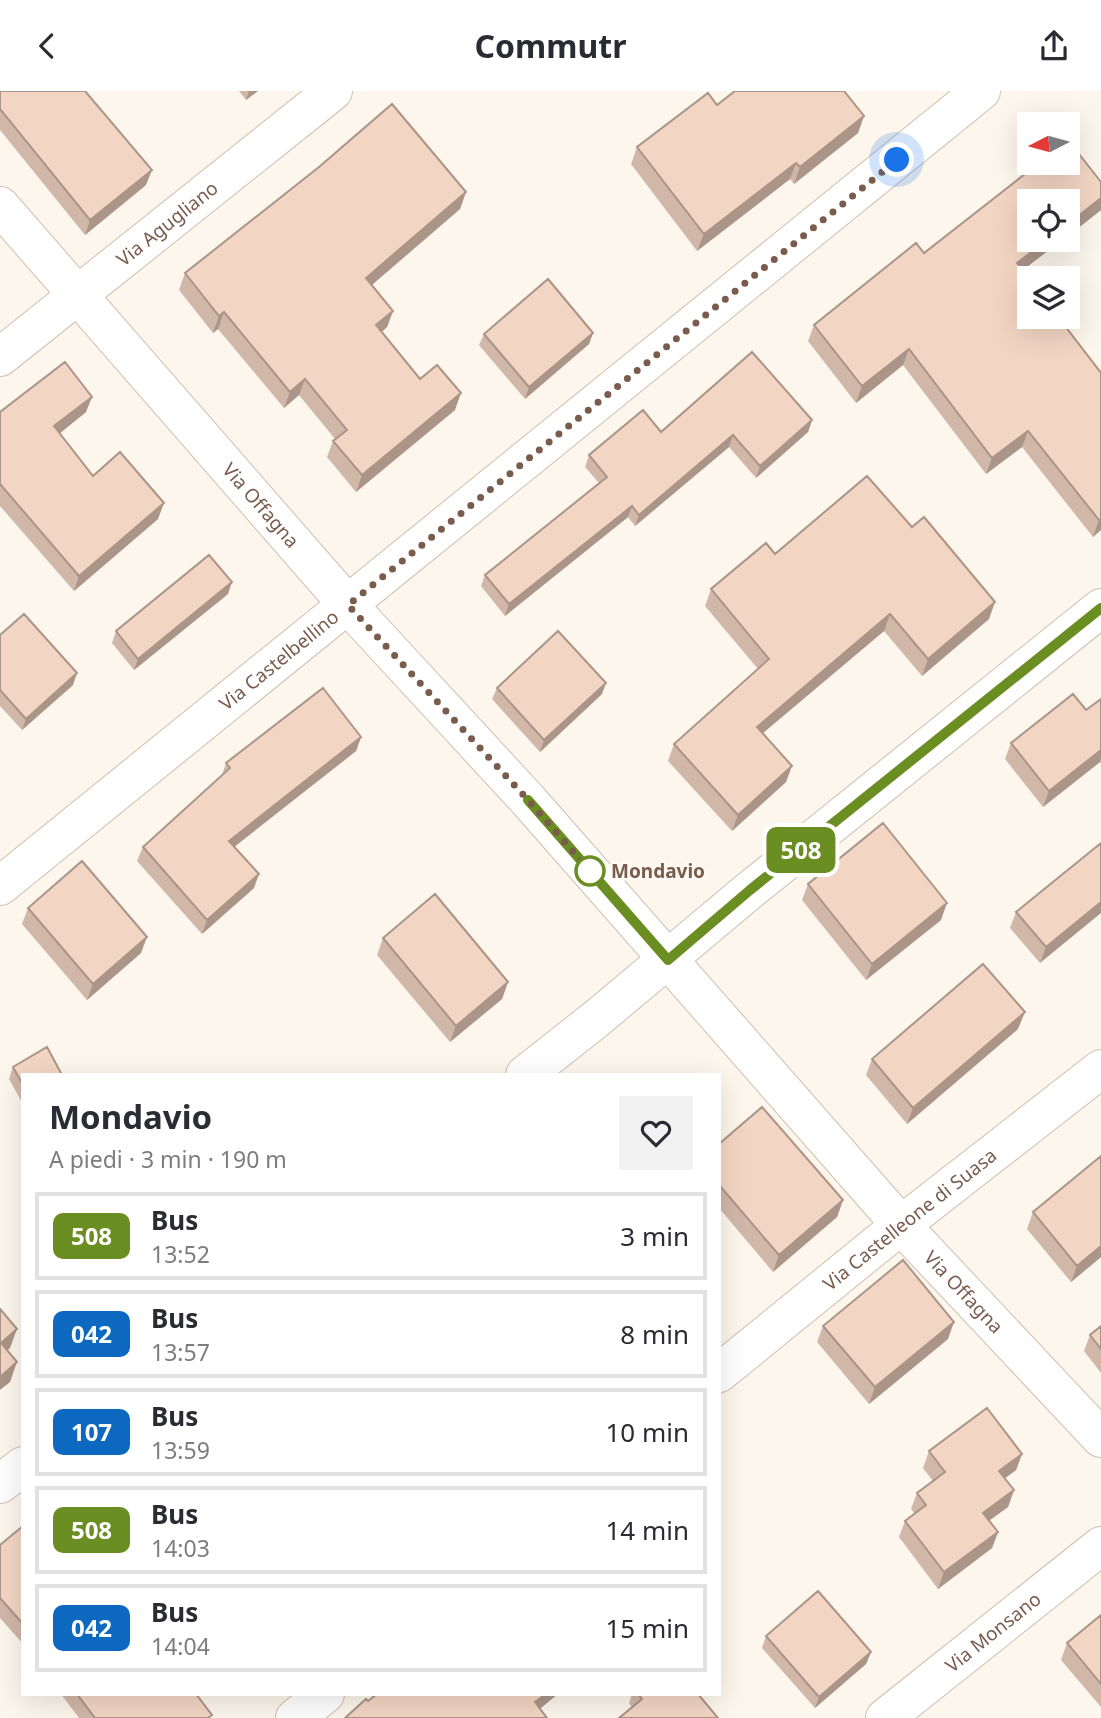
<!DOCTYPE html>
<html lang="it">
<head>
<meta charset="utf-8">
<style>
  body { margin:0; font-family:"Noto Sans",sans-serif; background:#f2f2f3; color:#2b2b33; height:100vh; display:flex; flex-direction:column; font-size:26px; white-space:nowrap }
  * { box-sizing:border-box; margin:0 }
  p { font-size:23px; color:#7c7c81 }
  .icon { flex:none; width:38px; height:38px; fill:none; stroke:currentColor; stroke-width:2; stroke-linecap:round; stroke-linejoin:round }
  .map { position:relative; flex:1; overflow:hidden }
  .details { position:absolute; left:21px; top:982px; width:700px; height:623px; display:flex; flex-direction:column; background:#fff; border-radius:0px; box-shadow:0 7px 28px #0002 }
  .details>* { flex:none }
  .badge { padding:0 14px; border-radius:10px; font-size:24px; line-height:46px }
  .needle { width:46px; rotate:264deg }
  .tools { position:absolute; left:1017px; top:21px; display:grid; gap:14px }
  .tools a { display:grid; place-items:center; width:63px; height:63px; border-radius:0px; background:#fff; box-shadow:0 7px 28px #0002; font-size:35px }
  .you { position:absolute; width:35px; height:35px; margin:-18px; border:5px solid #fff; border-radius:50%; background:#1a73e8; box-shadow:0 0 0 10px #1a73e833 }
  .map>.badge { position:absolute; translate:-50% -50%; box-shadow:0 0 0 4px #fff }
  .round { display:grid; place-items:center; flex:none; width:74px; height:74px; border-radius:0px; background:#f2f2f3 }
  .overview { display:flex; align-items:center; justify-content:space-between; height:119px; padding:0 28px }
  h1 { font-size:33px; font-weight:700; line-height:52px }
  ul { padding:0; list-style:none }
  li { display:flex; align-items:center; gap:21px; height:88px; margin:0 14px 10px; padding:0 14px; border:4px solid #e1e1e2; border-radius:0px }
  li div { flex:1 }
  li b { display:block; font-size:26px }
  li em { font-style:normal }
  li .badge { min-width:77px; font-weight:700; text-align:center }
  header { display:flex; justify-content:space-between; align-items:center; height:91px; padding:0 28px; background:#fff; font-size:32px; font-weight:700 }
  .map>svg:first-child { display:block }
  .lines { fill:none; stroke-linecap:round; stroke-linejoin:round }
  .street-casing { stroke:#d1beb0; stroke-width:40 }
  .street { stroke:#fff; stroke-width:38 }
  .wall { fill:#d1b7a8 }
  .shaded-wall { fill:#aa9588 }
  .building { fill:#f3d5c3; stroke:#aa9588; stroke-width:2 }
  .line-casing { stroke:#fff; stroke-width:16 }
  .line { stroke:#6b8e23; stroke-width:10 }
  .walk { stroke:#7a5c4d; stroke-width:7; stroke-dasharray:0 12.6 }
  .stop-dot { fill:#fff; stroke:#6b8e23; stroke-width:3.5 }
  .labels { text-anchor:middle; stroke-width:5; stroke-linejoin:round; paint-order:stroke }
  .street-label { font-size:19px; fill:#7a5c4d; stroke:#fffaf3 }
  .stop-label { font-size:19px; font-weight:bold; fill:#7a5c4d; stroke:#fffaf3; text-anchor:start }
</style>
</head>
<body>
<header><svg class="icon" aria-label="back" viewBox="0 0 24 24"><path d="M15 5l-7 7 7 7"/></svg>Commutr<svg class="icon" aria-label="share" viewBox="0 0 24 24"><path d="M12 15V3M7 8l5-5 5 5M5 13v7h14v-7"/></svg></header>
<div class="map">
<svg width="1101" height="1627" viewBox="0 0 1101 1627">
  <rect width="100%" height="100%" fill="#fdf6ec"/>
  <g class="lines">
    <defs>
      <g id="street">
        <path id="s1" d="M0,115L348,514L528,709L901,1134L1101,1347"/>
        <path id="s2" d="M0,266L333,0"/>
        <path id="s3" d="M0,795L981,0"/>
        <path d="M525,984L596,928L750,799L1101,517"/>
        <path id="s4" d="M719,1282L901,1134L1101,978"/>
        <path d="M0,1393L23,1375"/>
        <path d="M295,1627L325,1603"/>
        <path id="s5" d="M885,1627L1101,1455"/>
      </g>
    </defs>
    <!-- street casing -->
    <use href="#street" class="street-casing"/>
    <!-- street -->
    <use href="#street" class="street"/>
  </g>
  <!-- wall -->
  <path class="wall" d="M0,0L146,94L85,144L0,39Z
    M239,0H258L246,9Z
    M717,14L864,25L858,42L794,93L790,88L697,160L631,73L637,56Z
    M1101,91V119L1068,145V110L1029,149H1062L1023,179L1058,226L1101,439L1093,446L1022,356L986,383L903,274L856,312L808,250L814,234L924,162Z
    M466,101L460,118L372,194L393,220L387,236L382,241L420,288L455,319L356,401L327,366L333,350L335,348L299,304L284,317L218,238L213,242L179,199L185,182Z
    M593,242L589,253L525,308L479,254L484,243Z
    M0,321H86L60,342L93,385L158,428L74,500L0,415Z
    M812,329L808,341L756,387L729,356L635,435L628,426L505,525L481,495L485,484L599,392L585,376L589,364L661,341Z
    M775,463L989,528L922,585L884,540L763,642L786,691L732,740L668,670L674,653L758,578L705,515L711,498Z
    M228,503L134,579L112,552L116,540Z
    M0,544L73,594L22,639L0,615Z
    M497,597L602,603L540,661L492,608Z
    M1101,608V673L1100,671L1043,716L1005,668L1011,652L1086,619Z
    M361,646L356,660L235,755L254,797L202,843L137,770L143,756L222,684L226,672Z
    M1101,752L1040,872L1010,837L1016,821Z
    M808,793L941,829L866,889L802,809Z
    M28,817L141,862L87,909L22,833Z
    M383,847L508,891L502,908L450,951L377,864Z
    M1018,938L907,1033L866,984L872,968Z
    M13,976L23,984V1013L9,988Z
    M719,1053L843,1109L837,1126L773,1181L719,1117Z
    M1033,1121L1101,1166L1071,1191L1027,1138Z
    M823,1235L948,1248L869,1313L817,1251Z
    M1101,1235V1282L1084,1260L1090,1244Z
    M929,1360L1022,1363L1016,1379L1005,1387L1014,1399L1008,1416L989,1430L998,1441L992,1457L938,1498L899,1446L905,1430L915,1423L911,1418L917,1402L933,1390L923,1377Z
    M23,1435V1553L0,1527V1454Z
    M1101,1524V1616L1061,1569L1067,1552Z
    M766,1545L871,1561L866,1573L815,1617L762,1557Z
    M61,1603H196L212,1624L210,1627H79Z
    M632,1603H698L632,1616L629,1612Z"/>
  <!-- shaded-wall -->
  <path class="shaded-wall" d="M249,0H258L246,9Z
    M864,25L858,42L794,93L800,76Z
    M796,72L790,88L697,160L704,143Z
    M152,79L146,94L85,144L90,129Z
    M466,101L460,118L360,204L366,187Z
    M1101,107V119L1068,145V133Z
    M1047,149H1062L1011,188L1017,172Z
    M393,220L387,236L370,250L376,234Z
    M224,221L218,238L213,242L219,225Z
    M593,242L589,253L525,308L529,296Z
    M909,258L903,274L856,312L862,295Z
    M305,288L299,304L284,317L290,301Z
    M461,302L455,319L356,401L362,384Z
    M92,306L86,321L49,351L54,335Z
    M812,329L808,341L756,387L760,375Z
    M1028,340L1022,356L986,383L992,367Z
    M733,344L729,356L635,435L639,424Z
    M164,412L158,428L74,500L79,485Z
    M632,415L628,426L505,525L509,513Z
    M1101,428V439L1093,446L1099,429Z
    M232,491L228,503L134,579L138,568Z
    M995,511L989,528L922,585L928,568Z
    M890,523L884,540L751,652L757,636Z
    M77,582L73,594L22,639L26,628Z
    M606,592L602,603L540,661L544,649Z
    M361,646L356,660L224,764L229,750Z
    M1101,659V667L1100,671L1043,716L1049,700Z
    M792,675L786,691L732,740L738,724Z
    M259,783L254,797L202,843L207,829Z
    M1101,811V822L1040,872L1046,856Z
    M947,812L941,829L866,889L872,873Z
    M147,846L141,862L87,909L93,893Z
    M508,891L502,908L450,951L456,935Z
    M1025,921L1018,938L907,1033L913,1017Z
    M843,1109L837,1126L773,1181L779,1164Z
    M1101,1155V1166L1071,1191L1077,1175Z
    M954,1231L948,1248L869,1313L875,1296Z
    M17,1238L10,1257L0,1266L1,1252Z
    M17,1271L10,1291L0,1299V1286Z
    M1022,1363L1016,1379L993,1396L999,1380Z
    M1014,1399L1008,1416L977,1438L983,1422Z
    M998,1441L992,1457L938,1498L944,1481Z
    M871,1561L866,1573L815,1617L819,1606Z
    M546,1603H558L530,1626L535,1611Z"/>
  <!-- building -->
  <path class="building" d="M0,0H85L152,79L90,129L0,18Z
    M735,0H844L864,25L800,76L796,72L704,143L637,56L708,2L717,14Z
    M392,13L466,101L366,187L393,220L376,234L420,288L437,274L461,302L362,384L333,350L347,339L305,288L290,301L224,221L219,225L185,182L319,76Z
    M1068,49L1101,91V107L1068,133V110H1029V149H1047L1017,172L1029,187V226H1058L1101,282V428L1099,429L1028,340L992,367L909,258L862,295L814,234L916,152L924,162L1039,72H1068Z
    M548,188L593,242L529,296L484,243Z
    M752,261L812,329L760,375L733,344L639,424L632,415L509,513L485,484L607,386L589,364L643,319L661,341Z
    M65,271L92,306L54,335L93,385L120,361L164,412L79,485L0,393V321Z
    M867,385L912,436L924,426L995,511L928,568L890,523L757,636L792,675L738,724L674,653L769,568L711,498L766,452L775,463Z
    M209,464L232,491L138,568L116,540Z
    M24,523L77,582L26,628L0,599V544Z
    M558,540L606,592L544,649L497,597Z
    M323,597L361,646L229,750L259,783L207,829L143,756L230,677L226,672Z
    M1073,603L1086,619L1101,608V659L1049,700L1011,652Z
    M883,732L947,812L872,873L808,793Z
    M1101,752V811L1046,856L1016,821Z
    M82,770L147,846L93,893L28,817Z
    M435,803L508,891L456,935L383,847Z
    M983,873L1025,921L913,1017L872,968Z
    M47,956L62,984H23V994L13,976Z
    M762,1016L843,1109L779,1164L719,1094V1053Z
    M1101,1065V1155L1077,1175L1033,1121Z
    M903,1169L954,1231L875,1296L823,1235Z
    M0,1218L17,1238L1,1252L17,1271L0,1286Z
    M1101,1235V1258L1090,1244Z
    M987,1317L1022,1363L999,1380L1014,1399L983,1422L998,1441L944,1481L905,1430L926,1414L917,1402L945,1381L929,1360Z
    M23,1435V1533L0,1507V1454Z
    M818,1500L871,1561L819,1606L766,1545Z
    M1101,1524V1593L1067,1552Z
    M77,1603H196L212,1624L208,1627H95Z
    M377,1603H546L535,1611L547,1627H345L366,1608L368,1610Z
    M638,1603H698L718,1627H619L642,1608Z"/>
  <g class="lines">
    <defs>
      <path id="line" d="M528,709L668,869L750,799L1101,517"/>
    </defs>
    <!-- line casing -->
    <use href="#line" class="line-casing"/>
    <!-- line -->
    <use href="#line" class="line"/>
    <!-- walk -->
    <path class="walk" d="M590,780L598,789L528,709L348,514L897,69"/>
  </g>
  <!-- markers -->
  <circle class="stop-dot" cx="590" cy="780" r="14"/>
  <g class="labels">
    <!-- street labels -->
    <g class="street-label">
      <text dy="7" stroke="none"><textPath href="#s2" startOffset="214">Via Agugliano</textPath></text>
      <text dy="7" stroke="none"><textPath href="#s1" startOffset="397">Via Offagna</textPath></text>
      <text dy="7" stroke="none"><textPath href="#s3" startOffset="359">Via Castelbellino</textPath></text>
      <text dy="7" stroke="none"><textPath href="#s4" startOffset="245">Via Castelleone di Suasa</textPath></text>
      <text dy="7" stroke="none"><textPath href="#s1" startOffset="1452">Via Offagna</textPath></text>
      <text dy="7" stroke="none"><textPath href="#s5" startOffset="138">Via Monsano</textPath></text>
    </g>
    <!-- stop labels -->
    <g class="stop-label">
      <text x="611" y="787">Mondavio</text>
    </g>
  </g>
</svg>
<div class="tools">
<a><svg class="needle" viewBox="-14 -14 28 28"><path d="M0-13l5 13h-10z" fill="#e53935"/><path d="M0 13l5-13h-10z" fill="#7c7c81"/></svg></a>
<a><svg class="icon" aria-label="locate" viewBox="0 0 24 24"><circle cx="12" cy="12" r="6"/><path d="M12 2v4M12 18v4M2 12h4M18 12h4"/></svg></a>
<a><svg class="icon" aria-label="layers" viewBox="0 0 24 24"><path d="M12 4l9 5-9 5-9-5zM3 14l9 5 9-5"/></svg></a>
</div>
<div class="you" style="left:897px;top:69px"></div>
<b class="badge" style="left:801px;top:759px;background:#6b8e23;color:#fff">508</b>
<section class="details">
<div class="overview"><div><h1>Mondavio</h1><p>A piedi · 3 min · 190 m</p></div><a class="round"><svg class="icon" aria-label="heart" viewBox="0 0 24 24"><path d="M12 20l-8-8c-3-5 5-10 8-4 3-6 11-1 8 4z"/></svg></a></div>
<ul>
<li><span class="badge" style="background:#6b8e23;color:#fff">508</span><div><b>Bus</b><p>13:52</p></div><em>3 min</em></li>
<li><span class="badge" style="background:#0c69bf;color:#fff">042</span><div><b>Bus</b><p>13:57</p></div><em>8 min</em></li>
<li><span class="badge" style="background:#0c69bf;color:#fff">107</span><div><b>Bus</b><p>13:59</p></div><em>10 min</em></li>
<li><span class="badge" style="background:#6b8e23;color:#fff">508</span><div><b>Bus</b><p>14:03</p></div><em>14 min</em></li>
<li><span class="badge" style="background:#0c69bf;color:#fff">042</span><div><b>Bus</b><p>14:04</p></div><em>15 min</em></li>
</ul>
</section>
</div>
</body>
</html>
